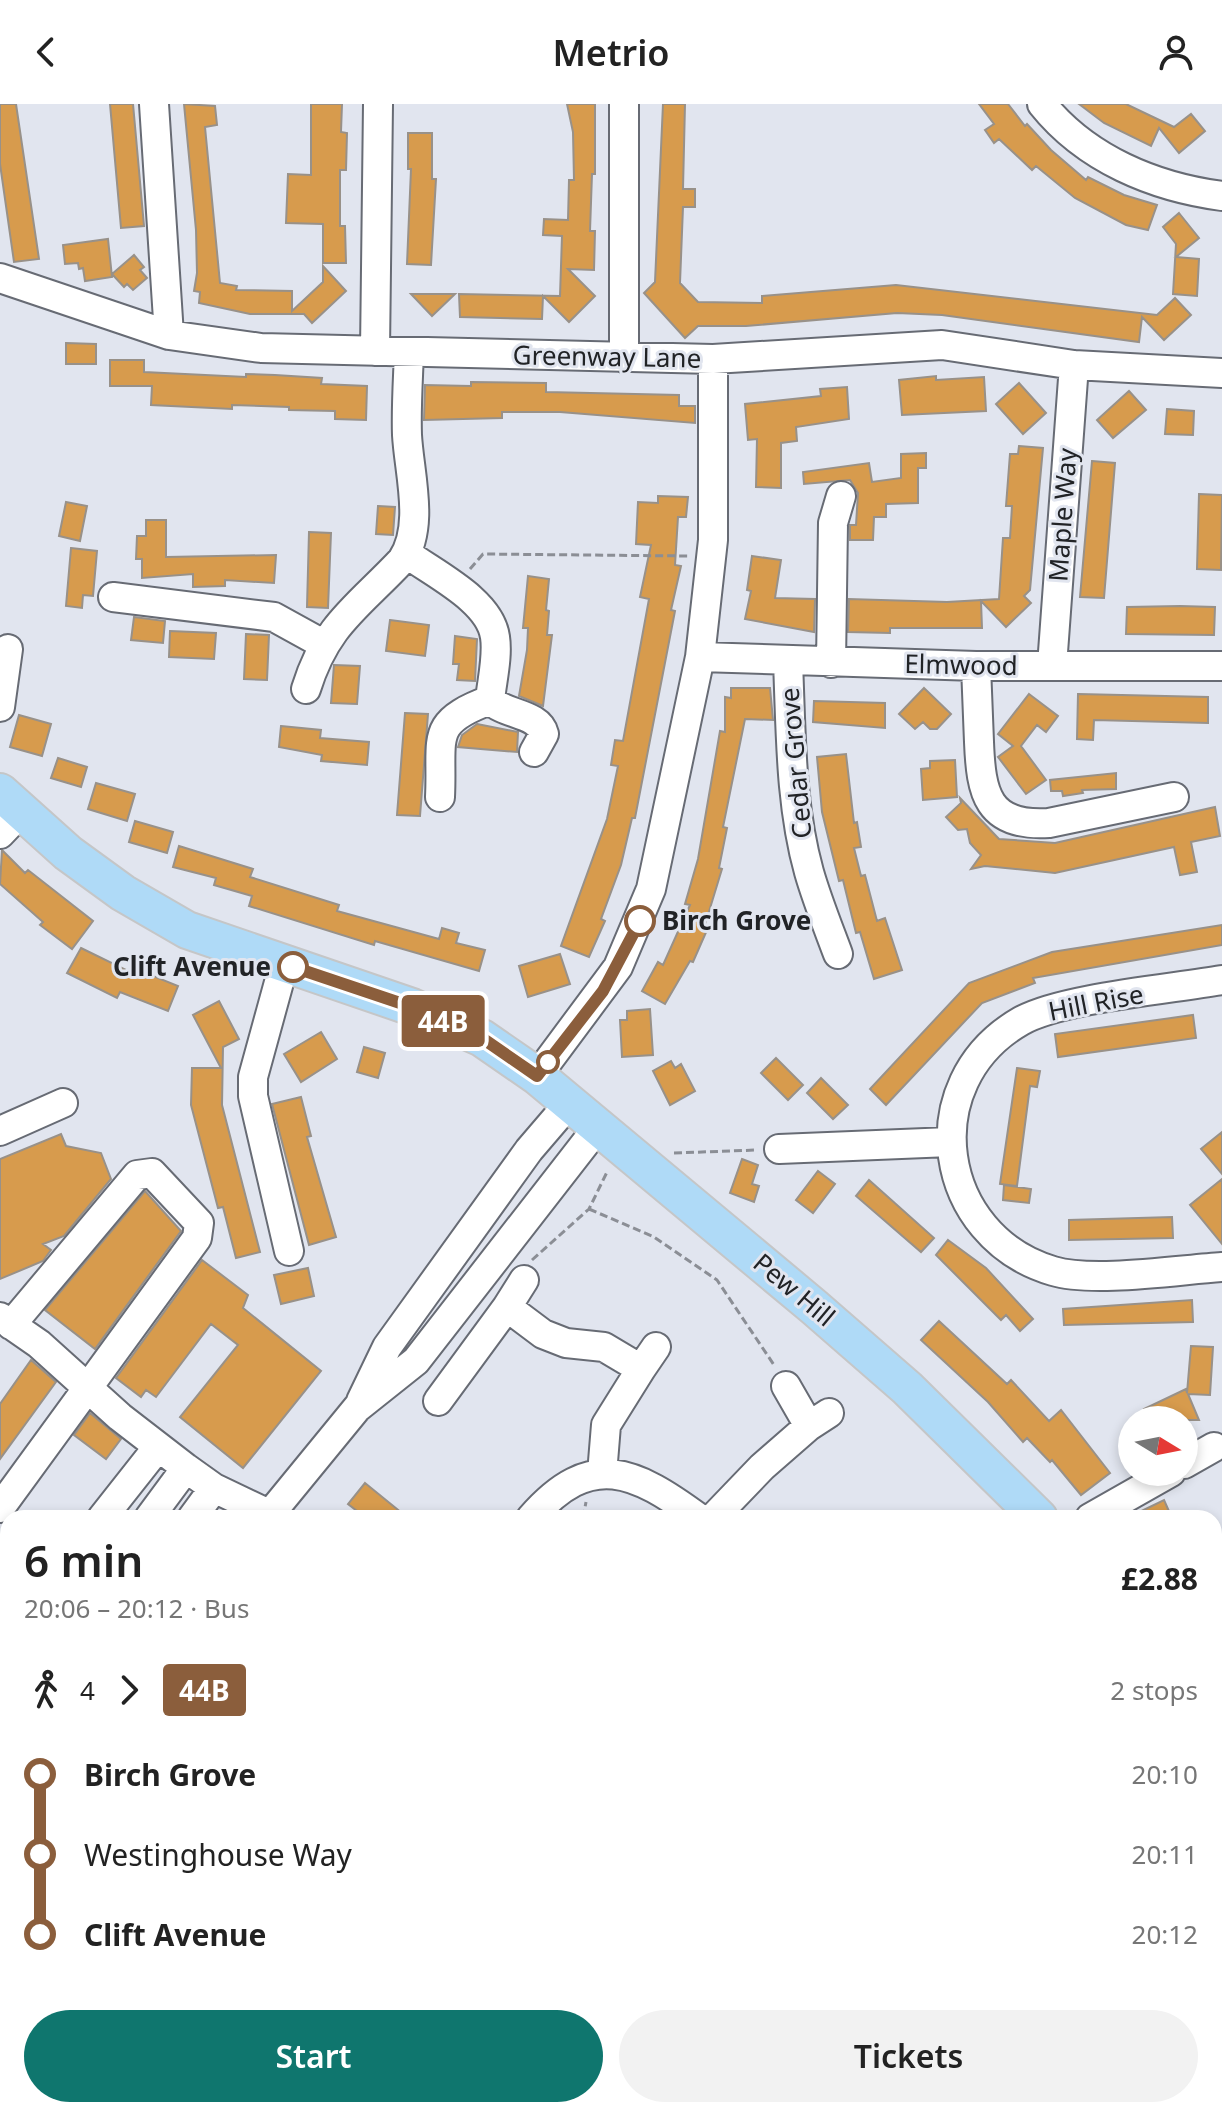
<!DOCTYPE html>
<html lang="en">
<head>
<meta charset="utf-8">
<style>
  body { margin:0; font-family:"Noto Sans",sans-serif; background:#f2f2f2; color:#222; height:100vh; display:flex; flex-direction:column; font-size:30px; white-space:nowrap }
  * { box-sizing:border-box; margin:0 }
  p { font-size:26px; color:#767676 }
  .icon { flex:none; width:44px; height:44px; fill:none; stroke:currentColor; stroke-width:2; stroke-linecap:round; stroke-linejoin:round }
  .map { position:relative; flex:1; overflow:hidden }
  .side { position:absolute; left:0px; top:1406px; width:1222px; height:608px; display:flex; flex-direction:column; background:#fff; border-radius:24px 24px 0 0; box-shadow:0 4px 12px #0003 }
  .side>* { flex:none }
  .badge { padding:0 16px; border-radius:6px; font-size:28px; line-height:52px }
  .needle { width:52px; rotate:100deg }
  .controls { position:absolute; left:1118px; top:1302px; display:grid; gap:16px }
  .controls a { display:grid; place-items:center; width:80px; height:80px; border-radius:50%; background:#fff; box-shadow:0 4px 12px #0003; font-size:40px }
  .map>.badge { position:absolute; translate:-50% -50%; box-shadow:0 0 0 4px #fff }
  .legs { display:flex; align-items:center; gap:12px; height:88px; padding:0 24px; font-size:26px }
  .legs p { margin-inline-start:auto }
  .headline { display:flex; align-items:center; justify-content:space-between; height:136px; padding:0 24px }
  h1 { font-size:44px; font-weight:600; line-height:60px }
  .cta { display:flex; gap:16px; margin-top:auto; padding:16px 24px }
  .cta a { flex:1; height:92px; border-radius:48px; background:#0f766e; color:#fff; font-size:32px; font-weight:600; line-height:92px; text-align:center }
  .cta a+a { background:#f2f2f2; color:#222 }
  ul { padding:0 24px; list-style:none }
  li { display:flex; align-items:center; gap:28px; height:80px; font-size:30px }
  li i { display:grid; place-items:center; width:12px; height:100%; margin:0 10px; background:currentColor }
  li i::after { content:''; width:20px; height:20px; margin:-10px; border:6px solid; border-radius:50%; background:#fff }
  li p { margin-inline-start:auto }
  li:first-child i { background:linear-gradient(#0000 50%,currentColor 0) }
  li:last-child i { background:linear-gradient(currentColor 50%,#0000 0) }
  header { display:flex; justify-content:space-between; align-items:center; height:104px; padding:0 24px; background:#fff; font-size:36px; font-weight:600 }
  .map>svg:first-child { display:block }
  .building { fill:#d79b4d; stroke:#989189; stroke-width:2 }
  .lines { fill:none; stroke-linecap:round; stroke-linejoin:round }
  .minor-casing { stroke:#676b74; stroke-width:32 }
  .major-casing { stroke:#c5c6c7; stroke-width:40 }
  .path { stroke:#8b8e95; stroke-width:3; stroke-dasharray:8 4; stroke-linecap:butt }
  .minor { stroke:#fff; stroke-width:28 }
  .major { stroke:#afdaf7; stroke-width:36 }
  .line-1-casing { stroke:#fff; stroke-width:18 }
  .line-1 { stroke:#8b5e3c; stroke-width:12 }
  .stop-1-dot { fill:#fff; stroke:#8b5e3c; stroke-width:4 }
  .labels { text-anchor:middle; stroke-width:6; stroke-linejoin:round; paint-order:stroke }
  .street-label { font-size:26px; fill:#212326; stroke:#e1e5ef }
  .stop-label { font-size:26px; font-weight:bold; fill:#212326; stroke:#e1e5ef; text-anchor:start }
</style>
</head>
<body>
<header><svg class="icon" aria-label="back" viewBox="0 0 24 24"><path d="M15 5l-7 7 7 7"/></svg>Metrio<svg class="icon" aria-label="person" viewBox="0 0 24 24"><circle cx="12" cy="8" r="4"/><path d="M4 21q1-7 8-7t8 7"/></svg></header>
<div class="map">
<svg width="1222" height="2014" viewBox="0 0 1222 2014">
  <rect width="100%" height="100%" fill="#e1e5ef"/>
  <!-- building -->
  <path class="building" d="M0,0H16L39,155L14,158L0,60Z
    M110,0H133L144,122L121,124Z
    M184,0L215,2L217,21L205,23L220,179L237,182L236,186L292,187V207L323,178V162L346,187L312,219L304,210H250L199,199L200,188L194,187L197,169L196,126Z
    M311,0H342L341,28L347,29L346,66H340V122H345L346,159H323V120L286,119L288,70L311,71Z
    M567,0H595V70H592L590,127H595L594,166L568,165L595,192L569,218L543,192L542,215L460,213L459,190L560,192L562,132L543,131L544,115L568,116L569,76H574L573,28Z
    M663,0H685L683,85H695V103H683L680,179L698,198L762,199V192L896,181L1157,211L1175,194L1191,211L1164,236L1142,213L1139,238L942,211L897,209L746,222H698L685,234L644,189L655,178Z
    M979,0H1008L1025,22L1027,20L1051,46L1086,76L1088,73L1124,91L1157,101L1148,126L1126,121L1075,94L1036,62L1032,66L999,35L994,39L985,26L994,20Z
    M1079,0H1126L1174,23L1191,10L1205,27L1179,49L1159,24L1151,42L1104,19Z
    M408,29H432V75H436L431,161L407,160L411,65H408Z
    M1179,109L1199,134L1176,153L1199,155L1197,192L1173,190L1176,140L1163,123Z
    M108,135L112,173L85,177L83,164L79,165L78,159L65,160L63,141Z
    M134,151L144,163L140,166L147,174L133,186L127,180L124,183L112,170Z
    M411,190H455L432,212Z
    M66,239L96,240V260H66Z
    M110,256H144V268L246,273V270L275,271L322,274L321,280L367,282L366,316L335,315V307L289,306V303L232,301V305L151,301L152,282H110Z
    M936,272V276L984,273L986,307L902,311L899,276Z
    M471,278L546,279V288L679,291V302H695V319L560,308H502V314L424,316L425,281L471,282Z
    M1019,279L1046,309L1023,330L996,300Z
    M847,283L849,315L796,323L797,337L781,339V384L756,383L757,335L748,336L745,300L821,292L820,285Z
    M1129,287L1146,306L1113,334L1097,316Z
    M1167,305L1194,307L1193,331L1165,330Z
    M1019,342L1043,344L1030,486L1024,492L1031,499L1006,523L981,497L982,524H890V529L848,528L849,495L947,498L999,495L1003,434H1010L1012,402H1006L1010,350H1018Z
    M926,349V364H918V399L886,400V413H874L873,436H850V421H856L858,389L850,376L804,380L803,368L869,359L872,378L901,374V350Z
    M1092,357L1115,359L1104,494L1080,493Z
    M1199,390L1222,391L1221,466L1197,465Z
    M658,392L688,393L686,413H678L675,461L681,462L671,506L675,507L635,714H632L621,761L601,815L605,817L589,853L561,842L607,715L618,662L611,661L615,636L623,637L649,495L640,493L651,441L636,440L638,398L658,399Z
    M66,398L87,402L80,437L59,432Z
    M378,402L395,403L393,431L376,430Z
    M146,416H166V453L276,451L274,479L225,476V482L193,483V470L142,474V455H136L137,432H146Z
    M309,428L331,429L328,504L307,503Z
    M71,444L97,447L93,492L83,491L82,504L66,502Z
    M752,452L781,456L775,494L815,495L814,528L745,515L751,487L747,486Z
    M528,472L549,475L546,506L549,507L547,531H552L543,602L519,592L527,546L528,524H523Z
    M1180,502L1215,503L1214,531L1126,530L1127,503Z
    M134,513L165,517L163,539L131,536Z
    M390,516L429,521L425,552L386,547Z
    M170,527L216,529L214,555L169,553Z
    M246,530L269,531L267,576L244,575Z
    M455,532L477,535L475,577L457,576L459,560H453Z
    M334,561L360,562L357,600L331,599Z
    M731,584H770L773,616L745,615L723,723L727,724L719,764L722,765L704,824L707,826L693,858L690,857L665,900L642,887L658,858L663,861L690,801L685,800L698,755L720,627L725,628V593L731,594Z
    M924,584L951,610L937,625H930L923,618L915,625L899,610Z
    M1029,590L1058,612L1046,628L1037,621L1021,642L1046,676L1026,690L998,653L1013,642L998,630Z
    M1078,590L1208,593V619L1094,616L1093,636L1077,635Z
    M814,597L885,599V624L813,618Z
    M405,609L428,610L420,712L397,711Z
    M19,611L51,620L42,652L10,643Z
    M477,620L518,628L517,648L458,643L462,631Z
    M281,622L321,626L320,634L369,638L367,661L321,657L322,651L279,643Z
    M846,650L854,719L857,718L861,743L854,744L861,772L865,771L877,817L885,814L902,866L874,875L860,828L856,829L843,776L839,777L822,708L817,653Z
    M58,654L87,663L81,683L51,674Z
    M955,656L957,693L923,696L921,665L930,664V657Z
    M1116,669V685L1082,686L1083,689L1063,692L1062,687H1051L1050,676Z
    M96,679L135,690L127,717L88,705Z
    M960,694L999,735L1055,739L1215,703L1220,732L1191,738L1197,768L1180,771L1174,743L1055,769L985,762L971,765L981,751L970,739L967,725L958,726L946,713L961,699Z
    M135,717L173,728L167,749L129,738Z
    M179,742L253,765L250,773L339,801L337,807L439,835L442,824L459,829L456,839L485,846L479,867L375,837L374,841L249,802L252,792L214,781L216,774L173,763Z
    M2,746L25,769L28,766L93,817L72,845L40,821L43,818L0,780Z
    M1222,821V841L1033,874L1035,879L982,899L886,1001L870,985L969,879L1052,848Z
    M81,844L134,870L136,865L178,882L168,907L120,888L117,894L67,869Z
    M560,850L570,880L528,893L519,862Z
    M219,897L239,935L223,943L222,1001L260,1148L236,1154L223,1103L218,1104L191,1001L192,964H221L193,911Z
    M650,905L653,951L622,953L620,916H627V907Z
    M1193,911L1196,934L1058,953L1055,930Z
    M321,928L337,955L301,978L284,950Z
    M364,943L385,949L378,974L357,968Z
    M776,954L803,981L788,996L761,969Z
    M671,957L675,964L681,960L695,987L670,1001L653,967Z
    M1017,964L1040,967L1037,983L1030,982L1017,1082L1000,1080Z
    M821,974L848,1001L833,1015L807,989Z
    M301,993L311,1032L307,1033L336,1133L309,1141L272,1000Z
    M1222,1028V1070L1201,1045Z
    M61,1030L66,1042L101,1049L111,1075L64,1132L43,1140L51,1146L43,1157L0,1175V1055Z
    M742,1055L758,1061L752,1080L759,1082L754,1098L730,1089Z
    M818,1067L835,1080L813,1109L796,1096Z
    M1222,1075V1140L1190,1101Z
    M869,1076L934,1134L921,1148L856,1092Z
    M1004,1081L1031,1085L1029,1099L1003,1096Z
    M145,1087L181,1127L95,1245L45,1206Z
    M1172,1113L1173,1134L1069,1136V1116Z
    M948,1136L986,1164L1033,1215L1020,1227L1006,1211L1001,1216L936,1151Z
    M202,1156L248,1191L243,1204L321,1267L243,1364L180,1313L238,1241L211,1220L156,1293L146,1286L141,1293L116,1274Z
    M308,1164L314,1192L281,1200L274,1171Z
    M1192,1196L1193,1218L1064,1221L1063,1205Z
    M939,1217L1007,1280L1011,1276L1049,1317L1061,1306L1110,1369L1081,1391L1052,1356L1050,1358L1027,1334L1023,1338L988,1298L921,1236Z
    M1191,1242L1213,1243L1210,1291L1188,1290L1199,1316H1149L1144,1305L1186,1285L1187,1289Z
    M31,1256L56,1278L0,1355V1300Z
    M90,1309L121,1335L106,1355L74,1331Z
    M365,1379L408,1414H366L348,1400Z
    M1164,1396L1172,1414H1127Z"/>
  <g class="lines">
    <defs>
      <path id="minor" d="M154,0L169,231
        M1042,0C1086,55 1154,83 1222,92
        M0,174L169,231L261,244L713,255L942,241L1074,261L1222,269
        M375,247L378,0
        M624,254V0
        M406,449C434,470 490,496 495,533C498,553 492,576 490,596
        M113,493L274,513L323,540
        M700,553L976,562H1222
        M788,558C791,628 790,700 809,768C817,796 828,823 838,850
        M831,559L833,419L841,392
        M976,562C977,588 978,613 979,638C981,689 987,723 1049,719L1174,693
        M1052,562L1074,261
        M306,585C326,520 358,503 402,456C425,422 409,369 407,331C406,304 408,276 409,248
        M0,603L8,545
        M440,693C443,633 428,619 490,596C505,611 539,609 544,630L534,648
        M0,730L20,709
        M284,860L253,973V992L289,1147
        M1222,876C1171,885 1062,894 1021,917C913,979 937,1133 1053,1167C1093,1179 1177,1166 1222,1163
        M537,972L618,863L651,785L700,553L713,436V255
        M0,1027L63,999
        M779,1045L950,1038
        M507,1203L524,1176
        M0,1213L39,1240L120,1313L186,1364L214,1384L277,1414
        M641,1265L656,1243
        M361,1297L387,1243L529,1046L571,997
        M438,1297L507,1203L543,1230L566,1239L604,1243L641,1265L606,1321L602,1370
        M809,1322L829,1309
        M1184,1360L1214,1343
        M0,1404L197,1134L199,1119L152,1069L137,1071L11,1221
        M271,1409L357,1304L416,1257L598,1023
        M102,1414L158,1343
        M149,1414L186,1364
        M192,1414L214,1384
        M531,1414C591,1345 635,1367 699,1414
        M713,1414L762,1363L809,1322L786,1282
        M1090,1414L1171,1368
        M0,1545L8,1535
        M0,1615L8,1604
        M0,1672L8,1661
        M0,1724L8,1726
        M214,2006L219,2014
        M575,2014L580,2006
        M886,2014L896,2006"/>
      <path id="major" d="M0,688L68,749L123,789L187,826L412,903L482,934L537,972L814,1203L907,1284L1039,1414
        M1214,1759L1222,1767"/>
    </defs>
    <!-- minor casing -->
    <use href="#minor" class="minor-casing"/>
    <!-- major casing -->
    <use href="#major" class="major-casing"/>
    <!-- path -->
    <path class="path" d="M470,465L483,450L688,452
      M674,1049L757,1046
      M589,1105L654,1133L717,1176L774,1261
      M532,1156L589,1105L608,1066
      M583,1414L586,1398
      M1214,1607L1222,1602"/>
    <!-- minor -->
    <use href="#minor" class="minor"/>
    <!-- major -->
    <use href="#major" class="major"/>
  </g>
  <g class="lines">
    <defs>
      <path id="line-1" d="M293,863L412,903L482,934L537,972L603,887L640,817"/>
    </defs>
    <!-- line-1 casing -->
    <use href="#line-1" class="line-1-casing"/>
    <!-- line-1 -->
    <use href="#line-1" class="line-1"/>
  </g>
  <!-- markers -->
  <g class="stop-1-dot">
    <circle cx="640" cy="817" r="14"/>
    <circle cx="293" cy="863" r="14"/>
    <circle cx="548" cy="958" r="10"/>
  </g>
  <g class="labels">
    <!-- street labels -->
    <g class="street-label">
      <text transform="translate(607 253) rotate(1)" y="9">Greenway Lane</text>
      <text transform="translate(1063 411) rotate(-86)" y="9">Maple Way</text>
      <text transform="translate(961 561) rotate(1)" y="9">Elmwood</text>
      <text transform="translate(796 659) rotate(-95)" y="9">Cedar Grove</text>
      <text transform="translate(1096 899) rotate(-11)" y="9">Hill Rise</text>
      <text transform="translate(794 1186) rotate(40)" y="9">Pew Hill</text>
    </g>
    <!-- stop labels -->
    <g class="stop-label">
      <text x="662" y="826">Birch Grove</text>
      <text x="271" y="872" text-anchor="end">Clift Avenue</text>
    </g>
  </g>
</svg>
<div class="controls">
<a><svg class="needle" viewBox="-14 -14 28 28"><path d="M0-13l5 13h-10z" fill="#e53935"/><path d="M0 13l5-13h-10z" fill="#767676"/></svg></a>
</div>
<b class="badge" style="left:443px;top:917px;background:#8b5e3c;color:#fff">44B</b>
<section class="side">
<div class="headline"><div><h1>6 min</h1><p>20:06 – 20:12 · Bus</p></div><b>£2.88</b></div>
<div class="legs"><svg class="icon" aria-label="walk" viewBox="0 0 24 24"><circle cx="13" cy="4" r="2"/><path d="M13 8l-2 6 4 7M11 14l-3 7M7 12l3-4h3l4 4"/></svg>4<svg class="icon" aria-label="forward" viewBox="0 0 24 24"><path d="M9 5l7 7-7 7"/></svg><b class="badge" style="background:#8b5e3c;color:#fff">44B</b><p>2 stops</p></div>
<ul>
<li><i style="color:#8b5e3c"></i><b>Birch Grove</b><p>20:10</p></li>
<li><i style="color:#8b5e3c"></i><span>Westinghouse Way</span><p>20:11</p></li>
<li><i style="color:#8b5e3c"></i><b>Clift Avenue</b><p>20:12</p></li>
</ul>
<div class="cta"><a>Start</a><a>Tickets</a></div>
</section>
</div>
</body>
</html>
